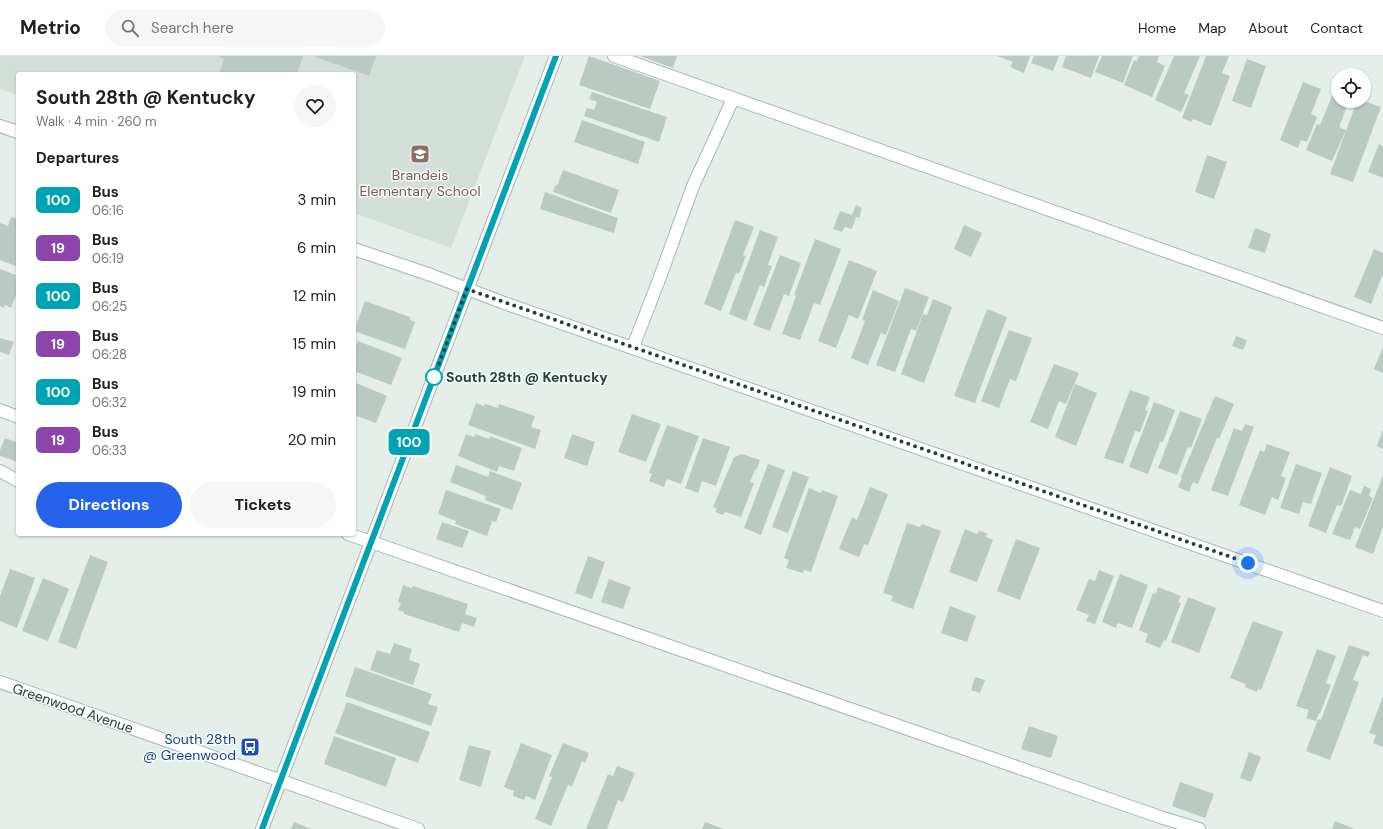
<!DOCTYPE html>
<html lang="en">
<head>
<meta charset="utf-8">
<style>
  body { margin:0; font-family:"DM Sans",sans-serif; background:#f6f6f6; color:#202124; height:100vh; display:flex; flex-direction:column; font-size:15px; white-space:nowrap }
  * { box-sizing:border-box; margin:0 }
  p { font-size:13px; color:#757577 }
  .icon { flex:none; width:22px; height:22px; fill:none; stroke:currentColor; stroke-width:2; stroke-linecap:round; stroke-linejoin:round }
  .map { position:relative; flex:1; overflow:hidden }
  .details { position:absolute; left:16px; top:16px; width:340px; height:464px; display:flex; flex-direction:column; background:#fff; border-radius:4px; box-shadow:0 1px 3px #0004 }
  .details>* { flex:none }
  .badge { padding:0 8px; border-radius:6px; font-size:14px; line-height:26px }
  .buttons { position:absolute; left:1331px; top:12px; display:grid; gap:8px }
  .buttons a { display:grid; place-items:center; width:40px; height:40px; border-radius:50%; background:#fff; box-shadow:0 1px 3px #0004; font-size:20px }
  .you { position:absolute; width:20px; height:20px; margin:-10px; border:3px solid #fff; border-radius:50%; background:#1a73e8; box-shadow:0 0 0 6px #1a73e833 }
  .map>.badge { position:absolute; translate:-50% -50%; box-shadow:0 0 0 2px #fff }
  h2 { padding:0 20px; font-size:15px; line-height:36px }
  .round { display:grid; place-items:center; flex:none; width:42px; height:42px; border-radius:21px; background:#f6f6f6 }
  .overview { display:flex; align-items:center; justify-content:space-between; height:68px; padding:0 20px }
  h1 { font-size:19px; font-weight:700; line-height:30px }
  .cta { display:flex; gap:8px; margin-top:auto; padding:8px 20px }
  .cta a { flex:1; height:46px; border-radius:24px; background:#2563eb; color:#fff; font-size:16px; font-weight:700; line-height:46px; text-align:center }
  .cta a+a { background:#f6f6f6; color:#202124 }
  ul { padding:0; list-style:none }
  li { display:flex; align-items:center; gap:12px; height:48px; padding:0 20px }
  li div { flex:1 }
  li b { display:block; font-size:15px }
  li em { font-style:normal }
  li .badge { min-width:44px; font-weight:700; text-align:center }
  header { display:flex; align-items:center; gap:24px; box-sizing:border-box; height:56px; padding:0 20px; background:#fff; border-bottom:1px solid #e0e0e0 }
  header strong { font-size:19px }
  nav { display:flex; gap:22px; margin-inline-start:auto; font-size:14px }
  .search { width:280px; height:36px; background:#f6f6f6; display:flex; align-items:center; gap:10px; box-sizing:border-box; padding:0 14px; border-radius:22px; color:#757577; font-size:15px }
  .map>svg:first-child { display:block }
  .built { fill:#d4ded9 }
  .building { fill:#bbc9c3 }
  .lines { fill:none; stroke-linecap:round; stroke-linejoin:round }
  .minor-casing { stroke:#a8b6b1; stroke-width:14 }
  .minor { stroke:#fff; stroke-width:12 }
  .line-casing { stroke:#fff; stroke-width:9 }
  .line { stroke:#00a3b4; stroke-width:6 }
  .walk { stroke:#254039; stroke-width:4; stroke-dasharray:0 7.2 }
  .stop-dot { fill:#fff; stroke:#00a3b4; stroke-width:2 }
  .labels { text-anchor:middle; stroke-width:3; stroke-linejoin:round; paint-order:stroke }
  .education-label { font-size:14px; fill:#785e54; stroke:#f7faf8 }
  .stop-label { font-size:14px; font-weight:bold; fill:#254039; stroke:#f7faf8; text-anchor:start }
  .street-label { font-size:14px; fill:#254039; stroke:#f7faf8 }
  .transit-label { font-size:14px; fill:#164399; stroke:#f7faf8; text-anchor:end }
</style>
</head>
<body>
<header>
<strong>Metrio</strong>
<div class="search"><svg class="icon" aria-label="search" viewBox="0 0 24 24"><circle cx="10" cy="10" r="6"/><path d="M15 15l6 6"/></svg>Search here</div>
<nav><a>Home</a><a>Map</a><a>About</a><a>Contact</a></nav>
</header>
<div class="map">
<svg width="1383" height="773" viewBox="0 0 1383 773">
  <rect width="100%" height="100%" fill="#e6eeea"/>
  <!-- built -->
  <path class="built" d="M0,0H525L451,192L354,157V18H18V39L0,33Z"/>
  <!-- building -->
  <path class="building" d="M217,0H303L297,18H219L224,3Z
    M313,0H376L369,20Z
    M589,0L660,25L650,53L579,29Z
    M640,0H677L673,12Z
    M997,0H1030L1024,17L1010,11L1013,6Z
    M1034,0H1059L1053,15L1031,7Z
    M1066,0H1099L1091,22L1062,11Z
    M1102,0H1133L1123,27L1095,16Z
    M1139,0H1159L1157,6L1165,10L1152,41L1124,29L1134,4L1137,5Z
    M1174,0H1200L1184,37L1189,39L1181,56L1155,44Z
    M1206,0H1229L1222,17L1230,20L1211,70L1193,63L1191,66L1182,62Z
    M1247,3L1266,10L1251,52L1232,45Z
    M1303,26L1321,33L1311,58L1317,61L1307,86L1301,84L1298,92L1280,84Z
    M592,36L667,61L659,86L584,60L587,52L594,54L597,46L589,43Z
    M1333,38L1338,40V45H1349L1339,71L1346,74L1332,105L1306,94L1317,68L1320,69Z
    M1357,45H1364L1381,51L1353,126L1330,118Z
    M582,64L645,86L638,108L574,86Z
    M1379,88L1383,90V122L1368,116Z
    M1207,99L1227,106L1214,143L1195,136Z
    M563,114L619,134L611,157L553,136L555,129L557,130Z
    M545,136L618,162L614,177L540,153Z
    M856,149L862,152L859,162L856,161L852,173L845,171L842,176L833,173L840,155L852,159Z
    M11,161L18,163V211L0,204V167L8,170Z
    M735,164L754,171L743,199L746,200L739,218L736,217L721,255L704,248Z
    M964,169L982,177L971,201L954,193Z
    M1255,172L1271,178L1265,197L1248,192Z
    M760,174L778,181L768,209L772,210L764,231L760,229L746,265L729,258Z
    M815,183L841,193L820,249L814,247L800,284L782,278L796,240L794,239Z
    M1374,193L1383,197V218L1371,248L1354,241Z
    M780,199L801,207L789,240L784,238L770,275L753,269Z
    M849,204L877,215L858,263L849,259L836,292L818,285Z
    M0,213L16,219L15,222L18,223V233L11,252L5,249L4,252L0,250Z
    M905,232L929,241L916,275L911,273L895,316L876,309Z
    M873,234L899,245L886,279L881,277L868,309L851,302L865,265L862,264Z
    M933,243L952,251L924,327L901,318L923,258L927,259Z
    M365,245L410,261V264L415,266L405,293L354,275Z
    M987,253L1007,261L975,347L954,340Z
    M1009,274L1032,282L1016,325L1010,323L999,352L981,345Z
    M1236,280L1247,284L1243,294L1232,290Z
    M0,282L14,286L9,299L0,296Z
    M358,285L402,302L391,329L354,315V296Z
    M1383,291V317L1374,313Z
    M1054,308L1079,317L1066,348L1059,345L1048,373L1030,366Z
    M354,326L387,340L376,367L354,359Z
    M1075,328L1097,337L1076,390L1055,381Z
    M1130,334L1150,341L1145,354L1148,355L1140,376L1135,375L1123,408L1104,402Z
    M1215,340L1234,348L1219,383L1217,382L1198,428L1193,426L1189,436L1178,431L1182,422L1181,421Z
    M1154,346L1175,354L1163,386H1160L1148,418L1129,411Z
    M476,347L484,350L485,348L498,352L499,348L535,360L531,371L541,374L535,393L468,369Z
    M1180,355L1202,363L1191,392L1188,391L1177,419L1158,412Z
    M632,358L661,368L646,406L618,396Z
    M1245,368L1254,371L1228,440L1211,434L1234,372L1242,375Z
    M667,369L699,380L681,428L667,423L664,431L649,425L652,418L649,417Z
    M1383,374V393L1377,390Z
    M466,378L474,381L475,378L489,383L490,380L522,392L514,415L499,410L497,416L458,400Z
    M572,378L595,386L587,410L564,402Z
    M5,382L18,387V406L0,400V394Z
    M703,382L730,391L716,430L702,425L698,437L685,432Z
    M1267,388L1290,396L1281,420L1286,422L1278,444L1272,441L1265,459L1239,449L1260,394L1264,396Z
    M742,398L760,404L757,413L756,412L750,426L754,427L741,461L725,456L723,459L715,456L717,453L713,451L734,401Z
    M768,408L785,414L761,479L744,472Z
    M1296,408L1322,417L1311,448L1303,446L1299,458L1280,452Z
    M456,409L488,421L490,415L522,427L512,454L485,444L486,440L450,426Z
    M1330,411L1352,420L1341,450L1337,449L1326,477L1308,470Z
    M793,415L809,421L788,477L772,471Z
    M1383,419V471L1373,498L1355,491Z
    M1364,430L1371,433L1369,440L1373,442L1360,473L1355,471L1350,484L1332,478L1350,434L1361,438Z
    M870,431L888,438L868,489L864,488L859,501L839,493L852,461L857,464Z
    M809,432L821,437L822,434L838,440L811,516L804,514L803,517L786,512L789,504L784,502Z
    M446,434L501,453L496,466L492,465L487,480L455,468L456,465L438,458Z
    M442,466L469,475L462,492L436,483Z
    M907,467L920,471L922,468L941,475L913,553L891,545L893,540L883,537Z
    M965,473L977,478L979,475L987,477L986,481L993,484L977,526L949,516Z
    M1016,483L1040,492L1020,544L997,535Z
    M90,499L108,506L76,593L58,586Z
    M588,500L605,506L592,543L575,537Z
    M10,513L35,522L17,572L0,565V540Z
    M1099,514L1114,520L1095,568L1086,565L1089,559L1076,554L1089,523L1095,525Z
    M1120,518L1148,529L1132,572L1118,567L1116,572L1102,566Z
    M43,522L69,533L48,585L22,575Z
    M609,523L631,531L623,553L601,546Z
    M403,529L412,532L413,530L468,548L465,558L477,562L474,571L462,567L459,576L404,558V556L398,554L401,547L398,546Z
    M1158,531L1181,540L1178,546L1181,547L1166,585L1164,584L1160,592L1145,586L1148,578L1139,574L1153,537L1156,538Z
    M1188,541L1216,552L1199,597L1171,586Z
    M950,550L976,560L967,586L941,577Z
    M1253,565L1283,576L1261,634L1258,633L1257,636L1245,631L1246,628L1230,622Z
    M394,587L412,593L409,604L420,608L413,629L370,614L377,594L390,598Z
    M1349,589L1370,596L1368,601L1363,599L1353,624L1359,626L1330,704L1306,695L1318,663L1321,664Z
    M1317,593L1336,600L1326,627L1331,629L1320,658L1319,657L1316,665L1306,662L1309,654L1296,650Z
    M355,611L432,638L428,648L438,651L431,670L345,640Z
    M975,621L985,624L980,637L971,634Z
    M1383,640V691L1373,687L1376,679L1369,677Z
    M347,646L430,676L418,707L335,677Z
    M1029,670L1058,680L1051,702L1021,693Z
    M334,680L396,702L386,731L324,708Z
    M521,687L552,699L535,744L526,740L524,744L513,740L514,735L504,731Z
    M563,687L589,697L585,707L582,705L572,731L568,729L551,770L535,763L552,721L549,720Z
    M469,689L491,695L481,731L459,724Z
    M1249,696L1261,701L1251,726L1240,722Z
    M617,710L635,717L623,746L618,744L607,773H586L608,718L613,720Z
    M1180,726L1214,738L1205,762L1172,750Z
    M1335,765L1355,773H1332Z
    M294,766L311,773H291Z
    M705,766L724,773H702Z"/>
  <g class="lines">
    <defs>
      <path id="minor" d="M614,0L1383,272
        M0,70L18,76
        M354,193L431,219L504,247L1383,555
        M633,291L660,221L693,130L733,43
        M0,354L18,361
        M0,415L18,425
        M348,478L1163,762L1199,773
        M0,626L418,773
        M262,773L556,0"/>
    </defs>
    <!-- minor casing -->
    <use href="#minor" class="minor-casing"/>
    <!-- minor -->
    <use href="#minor" class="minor"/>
  </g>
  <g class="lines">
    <defs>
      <path id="line" d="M262,773L556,0"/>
    </defs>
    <!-- line casing -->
    <use href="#line" class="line-casing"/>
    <!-- line -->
    <use href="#line" class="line"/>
    <!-- walk -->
    <path class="walk" d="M434,321L467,233L1248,507"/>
  </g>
  <!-- icons -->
  <defs>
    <symbol id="school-square" viewBox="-11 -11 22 22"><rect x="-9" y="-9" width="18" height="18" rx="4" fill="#8d6e63" stroke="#f7faf8"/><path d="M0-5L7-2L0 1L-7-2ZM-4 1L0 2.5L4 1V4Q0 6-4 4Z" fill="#fff"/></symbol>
    <symbol id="bus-square" viewBox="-11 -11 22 22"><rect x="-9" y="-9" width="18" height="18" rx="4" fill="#1a4fb4" stroke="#f7faf8"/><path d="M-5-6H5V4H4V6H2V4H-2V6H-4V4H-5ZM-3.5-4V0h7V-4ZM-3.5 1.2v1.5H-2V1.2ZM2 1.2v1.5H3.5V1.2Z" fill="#fff"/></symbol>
  </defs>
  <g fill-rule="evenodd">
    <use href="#school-square" x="409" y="87" width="22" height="22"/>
    <use href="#bus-square" x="239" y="680" width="22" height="22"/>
  </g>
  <!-- markers -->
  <circle class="stop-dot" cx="434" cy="321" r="8"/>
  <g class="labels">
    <!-- education labels -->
    <g class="education-label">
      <text x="420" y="124">Brandeis<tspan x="420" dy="16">Elementary School</tspan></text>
    </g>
    <!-- stop labels -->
    <g class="stop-label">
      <text x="446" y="326">South 28th @ Kentucky</text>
    </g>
    <!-- street labels -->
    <g class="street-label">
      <text transform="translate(73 652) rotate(19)" y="5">Greenwood Avenue</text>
    </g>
    <!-- transit labels -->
    <g class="transit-label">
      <text x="236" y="688">South 28th<tspan x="236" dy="16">@ Greenwood</tspan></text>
    </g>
  </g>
</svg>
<div class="buttons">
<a><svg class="icon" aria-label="locate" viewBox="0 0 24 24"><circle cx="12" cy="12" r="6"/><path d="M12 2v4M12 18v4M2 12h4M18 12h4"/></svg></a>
</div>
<div class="you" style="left:1248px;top:507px"></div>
<b class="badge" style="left:409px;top:386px;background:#00a3b4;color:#fff">100</b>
<section class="details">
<div class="overview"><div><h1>South 28th @ Kentucky</h1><p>Walk · 4 min · 260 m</p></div><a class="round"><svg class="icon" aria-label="heart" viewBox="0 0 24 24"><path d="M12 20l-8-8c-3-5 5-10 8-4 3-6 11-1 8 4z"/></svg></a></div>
<h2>Departures</h2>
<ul>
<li><span class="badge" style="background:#00a3b4;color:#fff">100</span><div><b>Bus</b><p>06:16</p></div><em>3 min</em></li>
<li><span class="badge" style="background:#8e44ad;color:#fff">19</span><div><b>Bus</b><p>06:19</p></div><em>6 min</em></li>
<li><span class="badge" style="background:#00a3b4;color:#fff">100</span><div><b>Bus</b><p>06:25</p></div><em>12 min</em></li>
<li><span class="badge" style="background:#8e44ad;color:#fff">19</span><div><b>Bus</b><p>06:28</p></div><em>15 min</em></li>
<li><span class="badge" style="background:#00a3b4;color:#fff">100</span><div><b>Bus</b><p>06:32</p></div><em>19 min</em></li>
<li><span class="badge" style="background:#8e44ad;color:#fff">19</span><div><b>Bus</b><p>06:33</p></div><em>20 min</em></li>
</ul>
<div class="cta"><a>Directions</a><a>Tickets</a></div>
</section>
</div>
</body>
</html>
